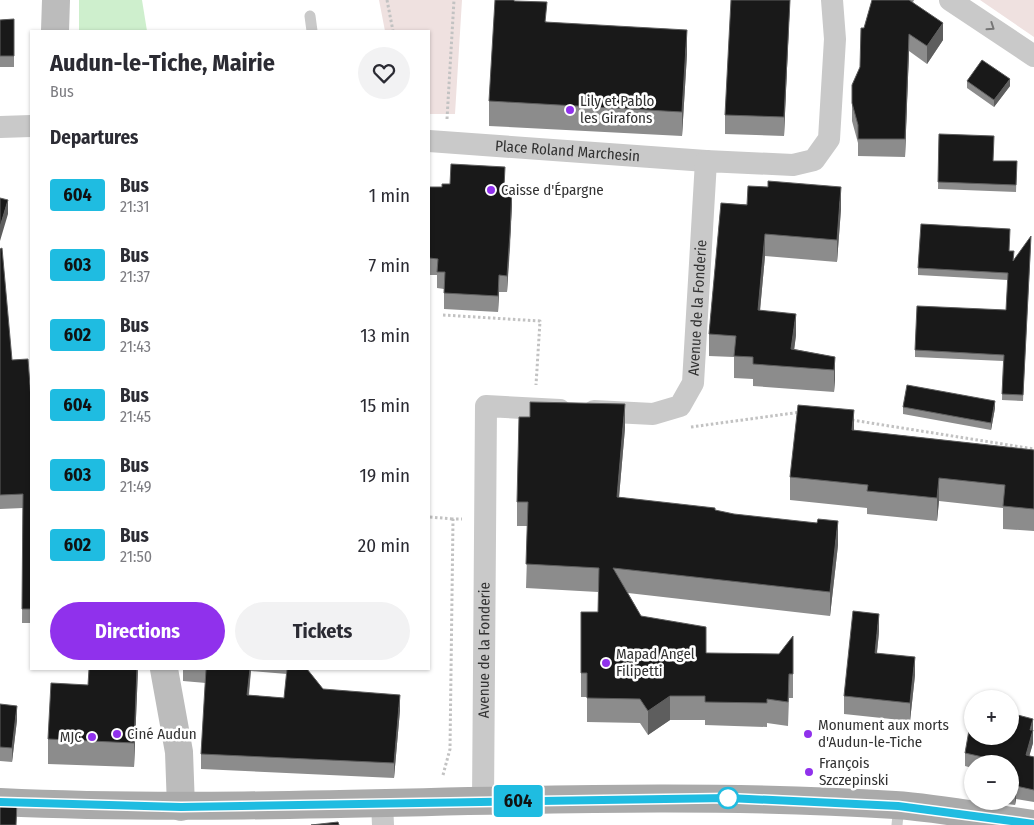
<!DOCTYPE html>
<html lang="en">
<head>
<meta charset="utf-8">
<style>
  body { margin:0; font-family:"Fira Sans Condensed",sans-serif; background:#f2f2f3; color:#2b2b33; height:100vh; display:flex; flex-direction:column; font-size:19px; white-space:nowrap }
  * { box-sizing:border-box; margin:0 }
  p { font-size:16px; color:#7c7c81 }
  .icon { flex:none; width:28px; height:28px; fill:none; stroke:currentColor; stroke-width:2; stroke-linecap:round; stroke-linejoin:round }
  .map { position:relative; flex:1; overflow:hidden }
  .drawer { position:absolute; left:30px; top:30px; width:400px; height:640px; display:flex; flex-direction:column; background:#fff; border-radius:0px; box-shadow:0 1px 4px #0004 }
  .drawer>* { flex:none }
  .badge { padding:0 10px; border-radius:4px; font-size:18px; line-height:32px }
  .buttons { position:absolute; left:964px; top:690px; display:grid; gap:10px }
  .buttons a { display:grid; place-items:center; width:55px; height:55px; border-radius:50%; background:#fff; box-shadow:0 1px 4px #0004; font-size:25px }
  .map>.badge { position:absolute; translate:-50% -50%; box-shadow:0 0 0 2px #fff }
  h2 { padding:0 20px; font-size:19px; line-height:45px }
  .round { display:grid; place-items:center; flex:none; width:52px; height:52px; border-radius:26px; background:#f2f2f3 }
  .summary { display:flex; align-items:center; justify-content:space-between; height:85px; padding:0 20px }
  h1 { font-size:24px; font-weight:700; line-height:38px }
  .action { display:flex; gap:10px; margin-top:auto; padding:10px 20px }
  .action a { flex:1; height:58px; border-radius:30px; background:#9031ec; color:#fff; font-size:20px; font-weight:700; line-height:58px; text-align:center }
  .action a+a { background:#f2f2f3; color:#2b2b33 }
  ul { padding:0; list-style:none }
  li { display:flex; align-items:center; gap:15px; height:70px; padding:0 20px }
  li div { flex:1 }
  li b { display:block; font-size:19px }
  li em { font-style:normal }
  li .badge { min-width:55px; font-weight:700; text-align:center }
  .map>svg:first-child { display:block }
  .green { fill:#efe1e0 }
  .water { fill:#ceefcd }
  .lines { fill:none; stroke-linecap:round; stroke-linejoin:round }
  .path { stroke:#c2c2c2; stroke-width:3; stroke-dasharray:2.5 2.5; stroke-linecap:butt }
  .service { stroke:#c9c9c9; stroke-width:11 }
  .minor { stroke:#c9c9c9; stroke-width:22 }
  .secondary { stroke:#bcbcbc; stroke-width:28 }
  .primary { stroke:#aaa; stroke-width:28 }
  .wall { fill:#8c8c8c; fill-rule:evenodd }
  .shaded-wall { fill:#5e5e5e }
  .building { fill:#191919; stroke:#5e5e5e }
  .oneway { stroke:#767676 }
  .line-casing { stroke:#fff; stroke-width:11 }
  .line { stroke:#1fbce1; stroke-width:8 }
  .poi-dot { fill:#9031ec; stroke:#fff; stroke-width:2 }
  .stop-dot { fill:#fff; stroke:#1fbce1; stroke-width:2.5 }
  .labels { text-anchor:middle; stroke-width:5; stroke-linejoin:round; paint-order:stroke }
  .poi-label { font-size:15px; fill:#323232; stroke:#fff; text-anchor:start }
  .street-label { font-size:15px; fill:#323232; stroke:#fff }
</style>
</head>
<body>
<div class="map">
<svg width="1034" height="825" viewBox="0 0 1034 825">
  <rect width="100%" height="100%" fill="#fff"/>
  <!-- green -->
  <path class="green" d="M379,0H462L455,114H429V31H385Z
    M980,0H1034V37Z"/>
  <!-- water -->
  <path class="water" d="M79,0H142L147,31H79Z"/>
  <g class="lines">
    <!-- path -->
    <path class="path" d="M387,0L393,31
      M447,119L454,0
      M443,315L540,321L536,385
      M852,420L1034,449
      M691,427L801,412
      M430,517L453,519
      M443,775L450,749L453,519H462"/>
    <!-- service -->
    <path class="service" d="M310,16L312,31
      M897,825L899,805"/>
    <!-- minor -->
    <g class="minor">
      <path d="M950,0L1034,56"/>
      <path d="M0,127L31,126"/>
      <path id="s1" d="M429,141L706,161"/>
      <path id="s2" d="M594,411L653,414L680,406L693,383L706,161L793,165L814,160L829,139L835,39L832,0"/>
      <path id="s3" d="M483,801L486,406L560,410"/>
      <path d="M382,803L383,825"/>
    </g>
    <!-- secondary -->
    <path class="secondary" d="M55,31L56,0
      M164,669L179,752L181,807"/>
    <!-- primary -->
    <path class="primary" d="M0,802C298,816 597,786 895,805C941,808 988,818 1034,824"/>
  </g>
  <!-- wall -->
  <path class="wall" d="M790,0L784,136L725,134V115Z
    M872,0H914L913,2L943,40L927,64L909,51L905,157L858,156V143L852,121V103L860,67L864,28Z
    M514,1L547,22L687,54L682,136L489,126V101Z
    M14,19V67H0V20Z
    M967,81L1010,86L994,107L967,88Z
    M939,134L994,161H1017L1016,192L938,189Z
    M429,187H505L512,204L510,249L507,292H499L498,312L444,309V289L437,288V275H429Z
    M721,203L841,209L837,262L765,256L760,310L796,335L794,349L835,357V379L834,392L753,386V379L734,378V357L709,356V334Z
    M1031,243L1023,401L1002,400L1003,361L915,357V350L1006,310L1008,280L918,275V268L1009,251L1014,261Z
    M0,249L12,360L31,399V623H22L23,508L0,509Z
    M903,407L995,408L991,430L903,414Z
    M625,428L619,497L715,510L838,545L830,616L628,593L641,616L706,653L793,674V698H789L788,726L767,723V727L705,725V720H670L648,735L640,723L587,722V697H581V612H598V592L526,588L528,526H517V502Z
    M854,430L1034,450V531L1003,529V508L939,501L937,521L867,514V508L790,500V477Z
    M879,632L877,653L915,675L910,721L844,714V696Z
    M89,669H138L134,767L48,764V739L88,685Z
    M183,669H307L323,689L400,710L394,778L201,769V754L206,683L183,681ZM251,671L287,674L284,698L249,695Z
    M0,704L17,720L12,762L0,761Z
    M1033,719V743L1029,756L1034,757V802L1016,799L1015,805L1000,803V801H1010V764H972V768L965,766V753Z"/>
  <!-- shaded-wall -->
  <path class="shaded-wall" d="M790,0L784,136V117Z
    M943,23V40L927,64V46Z
    M687,30V54L682,136V112Z
    M909,34V51L905,157V139Z
    M1010,79V86L994,107V100Z
    M512,187V204L507,292V276Z
    M841,187V209L837,262V240Z
    M8,200V214L0,241V227Z
    M765,234V256L758,332V310Z
    M499,275V292L498,312V296Z
    M796,314V335L792,367L791,349Z
    M835,357V379L834,392V370Z
    M995,401V408L991,430V423Z
    M625,404V428L617,520V497Z
    M854,410V433L852,430Z
    M939,478V501L937,521V498Z
    M838,521V545L830,616V592Z
    M879,614V632L875,670V653Z
    M915,657V675L910,721V703Z
    M137,669H138L134,767V743Z
    M250,669H251L247,710V695Z
    M400,695V710L394,778V763Z
    M670,696V720L648,735V711Z
    M17,706V720L12,762V748Z
    M1033,719V743L1026,768V755Z
    M1016,786V799L1015,805V793Z"/>
  <!-- building -->
  <path class="building" d="M495,0H514V1L547,2L545,22L687,30L682,112L489,101Z
    M731,0H790L784,117L725,115Z
    M872,0H909L943,23L927,46L909,34L905,139H858V125L852,103V85L860,67L861,28H864Z
    M14,19V56H0V20Z
    M982,60L1010,79L994,100L967,81Z
    M939,134L994,136L993,161H1017L1016,185L938,182Z
    M451,164L505,167L504,187H512L510,233L507,276L499,275L498,296L444,293L445,272H437L438,259L429,258V187H442V184H450Z
    M768,181L841,187L837,240L765,234L758,310L796,314L791,349L835,357L834,370L753,364V357L734,356L736,336L709,334L721,203L747,205L748,186L768,187Z
    M0,198L8,200L0,227Z
    M921,224L1010,229L1009,251H1014L1013,261L1031,236L1023,395L1002,394L1004,355L915,350L917,306L1006,310L1008,273L918,268Z
    M2,248L12,360L28,359L31,399V609H22L23,494L0,495V249Z
    M907,385L995,401L991,423L903,407Z
    M530,402L625,404L617,497L715,508V510L734,514L817,523L818,519L838,521L830,592L613,568L641,616L706,627V653L779,654L793,636V674H789L788,702L767,699V703L705,702V696H670L648,711L640,699L587,698V673H581V612H598L599,568L526,564L528,502H517L519,417H530Z
    M798,405L854,410L852,430L1034,450V509L1003,506L1005,485L939,478L937,498L867,491L868,485L790,477Z
    M853,611L879,614L875,653L915,657L910,703L844,696Z
    M89,669H137L134,743L48,739L51,683L88,685Z
    M206,669H250L247,695L284,698L287,669H307L323,689L400,695L394,763L201,754Z
    M0,704L17,706L12,748L0,747Z
    M972,713V736H1010V713L1033,719L1030,730H1033L1026,755L1034,757V790L1016,786L1015,793L1010,792V764H1005V762L965,753Z
    M0,799L17,801L16,825H0Z
    M338,822L339,825H311Z"/>
  <!-- one-way arrows -->
  <defs><path id="oneway-chevron" d="M-2-3.5L2.5 0L-2 3.5" fill="none" stroke-width="1.6" stroke-linecap="round" stroke-linejoin="round" transform="scale(1.25)"/></defs>
  <use class="oneway" href="#oneway-chevron" transform="translate(991 27) rotate(34)"/>
  <g class="lines">
    <defs>
      <path id="line" d="M0,802L181,807L728,798L898,806L1034,824"/>
    </defs>
    <!-- line casing -->
    <use href="#line" class="line-casing"/>
    <!-- line -->
    <use href="#line" class="line"/>
  </g>
  <!-- markers -->
  <g class="poi-dot">
    <circle cx="570" cy="110" r="5"/>
    <circle cx="491" cy="190" r="5"/>
    <circle cx="606" cy="663" r="5"/>
    <circle cx="117" cy="734" r="5"/>
    <circle cx="808" cy="734" r="5"/>
    <circle cx="92" cy="737" r="5"/>
    <circle cx="809" cy="772" r="5"/>
  </g>
  <circle class="stop-dot" cx="728" cy="798" r="10"/>
  <g class="labels">
    <!-- poi labels -->
    <g class="poi-label">
      <text x="580" y="106">Lily et Pablo<tspan x="580" dy="17">les Girafons</tspan></text>
      <text x="501" y="195">Caisse d'Épargne</text>
      <text x="616" y="659">Mapad Angel<tspan x="616" dy="17">Filipetti</tspan></text>
      <text x="818" y="730">Monument aux morts<tspan x="818" dy="17">d'Audun-le-Tiche</tspan></text>
      <text x="127" y="739">Ciné Audun</text>
      <text x="82" y="742" text-anchor="end">MJC</text>
      <text x="819" y="768">François<tspan x="819" dy="17">Szczepinski</tspan></text>
    </g>
    <!-- street labels -->
    <g class="street-label">
      <text dy="5" stroke="none"><textPath href="#s1" startOffset="139">Place Roland Marchesin</textPath></text>
      <text dy="5" stroke="none"><textPath href="#s2" startOffset="189">Avenue de la Fonderie</textPath></text>
      <text dy="5" stroke="none"><textPath href="#s3" startOffset="151">Avenue de la Fonderie</textPath></text>
    </g>
  </g>
</svg>
<div class="buttons">
<a>+</a>
<a>−</a>
</div>
<b class="badge" style="left:518px;top:801px;background:#1fbce1;color:#111">604</b>
<section class="drawer">
<div class="summary"><div><h1>Audun-le-Tiche, Mairie</h1><p>Bus</p></div><a class="round"><svg class="icon" aria-label="heart" viewBox="0 0 24 24"><path d="M12 20l-8-8c-3-5 5-10 8-4 3-6 11-1 8 4z"/></svg></a></div>
<h2>Departures</h2>
<ul>
<li><span class="badge" style="background:#1fbce1;color:#111">604</span><div><b>Bus</b><p>21:31</p></div><em>1 min</em></li>
<li><span class="badge" style="background:#1fbce1;color:#111">603</span><div><b>Bus</b><p>21:37</p></div><em>7 min</em></li>
<li><span class="badge" style="background:#1fbce1;color:#111">602</span><div><b>Bus</b><p>21:43</p></div><em>13 min</em></li>
<li><span class="badge" style="background:#1fbce1;color:#111">604</span><div><b>Bus</b><p>21:45</p></div><em>15 min</em></li>
<li><span class="badge" style="background:#1fbce1;color:#111">603</span><div><b>Bus</b><p>21:49</p></div><em>19 min</em></li>
<li><span class="badge" style="background:#1fbce1;color:#111">602</span><div><b>Bus</b><p>21:50</p></div><em>20 min</em></li>
</ul>
<div class="action"><a>Directions</a><a>Tickets</a></div>
</section>
</div>
</body>
</html>
